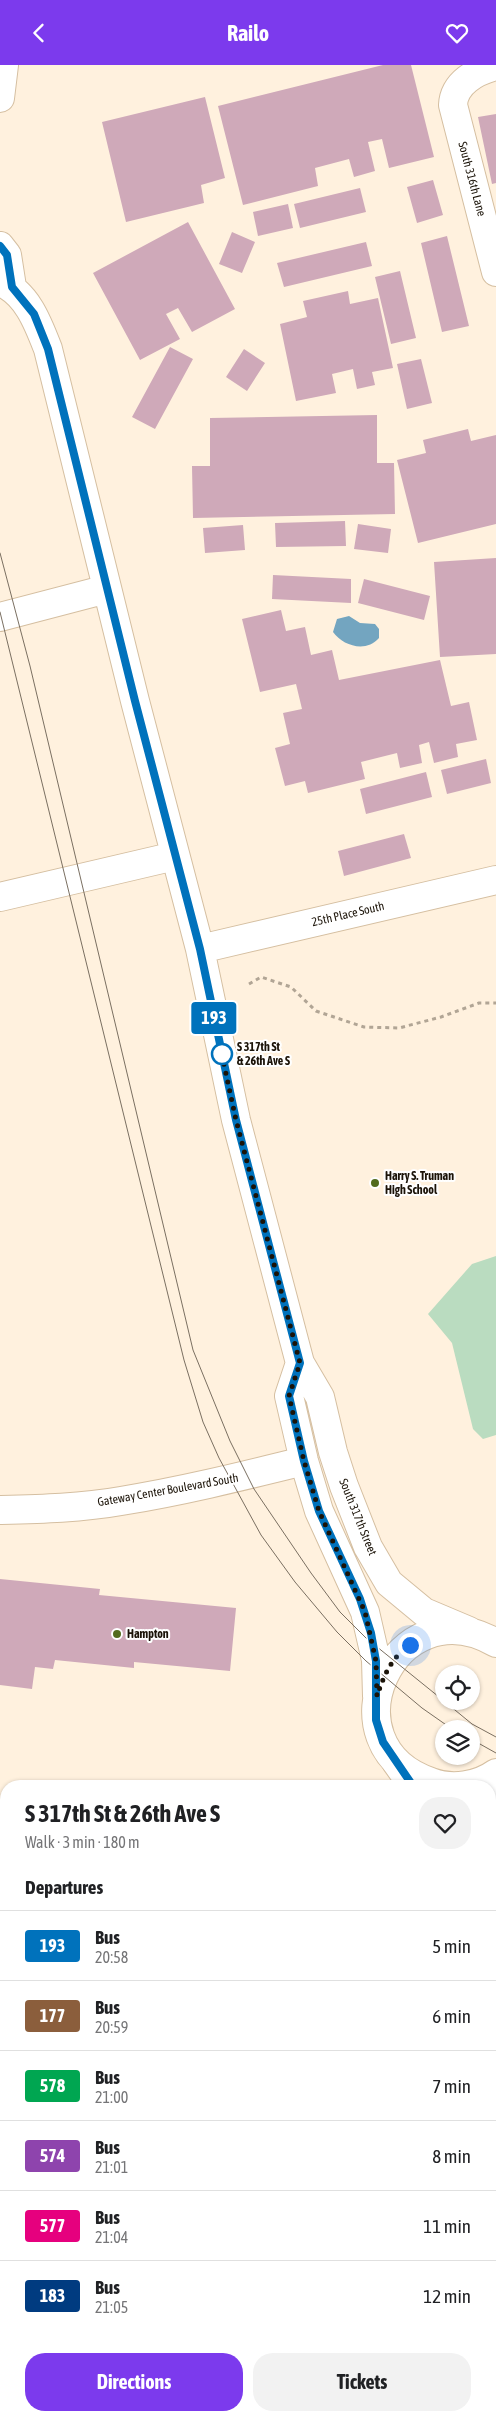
<!DOCTYPE html>
<html lang="en">
<head>
<meta charset="utf-8">
<style>
  body { margin:0; font-family:"Asap Condensed",sans-serif; background:#f2f2f2; color:#202124; height:100vh; display:flex; flex-direction:column; font-size:19px; white-space:nowrap }
  * { box-sizing:border-box; margin:0 }
  p { font-size:16px; color:#757577 }
  .icon { flex:none; width:28px; height:28px; fill:none; stroke:currentColor; stroke-width:2; stroke-linecap:round; stroke-linejoin:round }
  .map { position:relative; flex:1; overflow:hidden }
  .sheet { position:absolute; left:0px; top:1715px; width:496px; height:641px; display:flex; flex-direction:column; background:#fff; border-radius:20px 20px 0 0; box-shadow:0 1px 4px #0004 }
  .sheet>* { flex:none }
  .badge { padding:0 10px; border-radius:4px; font-size:18px; line-height:32px }
  .fabs { position:absolute; left:435px; top:1600px; display:grid; gap:10px }
  .fabs a { display:grid; place-items:center; width:45px; height:45px; border-radius:50%; background:#fff; box-shadow:0 1px 4px #0004; font-size:25px }
  .you { position:absolute; width:25px; height:25px; margin:-12px; border:4px solid #fff; border-radius:50%; background:#1a73e8; box-shadow:0 0 0 8px #1a73e833 }
  .map>.badge { position:absolute; translate:-50% -50%; box-shadow:0 0 0 2px #fff }
  h2 { padding:0 25px; font-size:19px; line-height:45px }
  .round { display:grid; place-items:center; flex:none; width:52px; height:52px; border-radius:20px; background:#f2f2f2 }
  .summary { display:flex; align-items:center; justify-content:space-between; height:85px; padding:0 25px }
  h1 { font-size:24px; font-weight:700; line-height:38px }
  .cta { display:flex; gap:10px; margin-top:auto; padding:10px 25px }
  .cta a { flex:1; height:58px; border-radius:20px; background:#7c3aed; color:#fff; font-size:20px; font-weight:700; line-height:58px; text-align:center }
  .cta a+a { background:#f2f2f2; color:#202124 }
  ul { padding:0; list-style:none }
  li { display:flex; align-items:center; gap:15px; height:70px; padding:0 25px; border-top:1px solid #e0e0e0 }
  li div { flex:1 }
  li b { display:block; font-size:19px }
  li em { font-style:normal }
  li .badge { min-width:55px; font-weight:700; text-align:center }
  header { display:flex; justify-content:space-between; align-items:center; height:65px; padding:0 25px; background:#7c3aed; color:#fff; font-size:22px; font-weight:700 }
  .map>svg:first-child { display:block }
  .green { fill:#badcc0 }
  .forest { fill:#a7d2af }
  .water { fill:#73a5c0 }
  .building { fill:#cfa9b9 }
  .lines { fill:none; stroke-linecap:round; stroke-linejoin:round }
  .minor-casing { stroke:#d5bfa1; stroke-width:30 }
  .highway-casing { stroke:#d5bfa1; stroke-width:30 }
  .path { stroke:#b1a595; stroke-width:3; stroke-dasharray:4 4; stroke-linecap:butt }
  .minor { stroke:#fff; stroke-width:28 }
  .highway { stroke:#fff; stroke-width:28 }
  .tram { stroke:#7a6f61; stroke-width:1 }
  .line-casing { stroke:#fff; stroke-width:11 }
  .line { stroke:#0072bc; stroke-width:8 }
  .walk { stroke:#1b1308; stroke-width:5; stroke-dasharray:0 9 }
  .stop-dot { fill:#fff; stroke:#0072bc; stroke-width:2.5 }
  .poi-dot { fill:#526b1d; stroke:#fff; stroke-width:2 }
  .labels { text-anchor:middle; stroke-width:4; stroke-linejoin:round; paint-order:stroke }
  .street-label { font-size:12px; fill:#1b1308; stroke:#fff }
  .stop-label { font-size:12px; font-weight:bold; fill:#1b1308; stroke:#fff; text-anchor:start }
  .poi-label { font-size:12px; font-weight:bold; fill:#1b1308; stroke:#fff; text-anchor:start }
</style>
</head>
<body>
<header><svg class="icon" aria-label="back" viewBox="0 0 24 24"><path d="M15 5l-7 7 7 7"/></svg>Railo<svg class="icon" aria-label="heart" viewBox="0 0 24 24"><path d="M12 20l-8-8c-3-5 5-10 8-4 3-6 11-1 8 4z"/></svg></header>
<div class="map">
<svg width="496" height="2356" viewBox="0 0 496 2356">
  <rect width="100%" height="100%" fill="#fff1de"/>
  <!-- green -->
  <path class="green" d="M496,1191V1370L483,1374L473,1364L452,1278L428,1249L472,1199Z"/>
  <!-- forest -->
  <path class="forest" d="M490,2279H496V2356H0L13,2350H490Z"/>
  <!-- water -->
  <path class="water" d="M349,551L360,558L375,559L379,564V573C366,588 343,581 333,567L337,554Z"/>
  <!-- building -->
  <path class="building" d="M383,0H411L434,92L389,103L382,74L368,77L375,106L354,112L349,94L315,103L318,121L243,140L218,41Z
    M205,32L225,113L201,120L204,138L126,157L102,57Z
    M496,49V118L492,119L478,52Z
    M433,115L443,150L417,158L407,122Z
    M360,123L366,147L300,163L294,139Z
    M288,139L293,163L258,171L253,147Z
    M188,157L235,244L192,267L178,243L166,249L180,274L140,295L93,208Z
    M232,167L255,177L242,208L219,199Z
    M447,171L469,261L442,267L421,178Z
    M366,177L372,201L284,222L277,198Z
    M400,206L416,273L391,279L375,212Z
    M348,226L350,239L378,233L393,303L372,307L375,320L357,324L353,304L332,309L336,328L296,336L280,259L307,252L303,236Z
    M170,282L193,294L155,364L132,352Z
    M244,284L265,298L247,326L226,312Z
    M421,294L432,338L407,344L397,299Z
    M377,350V398H394L395,449L193,453L192,401H210V353Z
    M468,364L471,376L496,370V459L418,478L397,395L426,388L423,375Z
    M345,456L346,481L276,482L275,458Z
    M358,459L391,464L388,488L354,484Z
    M243,460L245,485L205,488L203,463Z
    M496,493V589L440,592L434,497Z
    M273,510L351,514V538L272,534Z
    M364,514L430,531L424,555L358,538Z
    M281,545L286,566L305,562L311,590L332,585L339,615L440,595L451,641L469,637L477,675L456,679L458,692L434,698L429,677L419,680L422,698L400,703L397,688L361,697L365,714L308,728L305,716L285,721L275,683L290,679L283,648L302,644L296,619L260,627L242,554Z
    M486,694L491,718L447,729L441,705Z
    M426,707L432,732L366,749L360,724Z
    M404,769L411,793L344,811L338,786Z
    M0,1514L100,1524L99,1530L236,1543L230,1606L134,1597V1603L55,1595L53,1604L35,1602L32,1624L0,1620Z"/>
  <g class="lines">
    <defs>
      <path id="minor" d="M496,1C476,6 454,18 453,40L496,207
        M0,33L4,0
        M0,181L7,190L12,222
        M0,217C27,228 38,258 48,284L135,636L200,884L236,1055L300,1298L320,1332L333,1387L344,1421L368,1482L389,1518L424,1547L469,1566
        M0,552L107,524
        M0,832L175,791
        M200,884L496,815
        M300,1298L289,1331L304,1396L319,1446L365,1547L376,1595L377,1631
        M0,1445C40,1444 82,1443 121,1436C183,1426 243,1411 304,1396
        M496,1578C394,1519 321,1680 431,1717C452,1725 478,1721 496,1708"/>
      <path id="highway" d="M396,1697L413,1721
        M490,1728L496,1719
        M0,1792L6,1793
        M490,1825L496,1826
        M0,1893H6
        M490,1900H496
        M0,1954H6
        M490,1956L496,1960
        M0,1988H6
        M490,1991L496,1994
        M0,2049H6
        M490,2061H496
        M0,2123H6
        M490,2130H496
        M490,2181H496
        M0,2243L6,2241"/>
    </defs>
    <!-- minor casing -->
    <use href="#minor" class="minor-casing"/>
    <!-- highway casing -->
    <use href="#highway" class="highway-casing"/>
    <!-- path -->
    <path class="path" d="M249,919L261,912L291,922L316,946L364,962L399,963L441,952L479,938H496"/>
    <!-- minor -->
    <use href="#minor" class="minor"/>
    <!-- highway -->
    <use href="#highway" class="highway"/>
    <!-- tram -->
    <path class="tram" d="M0,488L30,601L193,1285L230,1376L254,1424L311,1508L340,1547L366,1573L444,1636
      M0,547L184,1295L203,1357L219,1393L261,1470L295,1517L337,1567L366,1596L422,1643L452,1664
      M444,1636L472,1659L496,1672
      M471,1674L496,1688"/>
  </g>
  <g class="lines">
    <defs>
      <path id="line" d="M0,181L7,190L12,222L34,249L48,284L135,636L200,884L236,1055L300,1298L289,1331L304,1396L319,1446L360,1534L371,1568L376,1596V1655L383,1677L413,1721"/>
    </defs>
    <!-- line casing -->
    <use href="#line" class="line-casing"/>
    <!-- line -->
    <use href="#line" class="line"/>
    <!-- walk -->
    <path class="walk" d="M222,989L220,981L236,1055L300,1298L289,1331L304,1396L319,1446L365,1547L376,1596L377,1631C384,1610 391,1593 410,1580"/>
  </g>
  <!-- markers -->
  <circle class="stop-dot" cx="222" cy="989" r="10"/>
  <g class="poi-dot">
    <circle cx="375" cy="1118" r="5"/>
    <circle cx="117" cy="1569" r="5"/>
  </g>
  <g class="labels">
    <!-- street labels -->
    <g class="street-label">
      <text transform="translate(472 114) rotate(75)" y="4">South 316th Lane</text>
      <text transform="translate(348 849) rotate(-13)" y="4">25th Place South</text>
      <text transform="translate(168 1425) rotate(-10)" y="4">Gateway Center Boulevard South</text>
      <text transform="translate(358 1452) rotate(68)" y="4">South 317th Street</text>
    </g>
    <!-- stop labels -->
    <g class="stop-label">
      <text x="237" y="986">S 317th St<tspan x="237" dy="14">&amp; 26th Ave S</tspan></text>
    </g>
    <!-- poi labels -->
    <g class="poi-label">
      <text x="385" y="1115">Harry S. Truman<tspan x="385" dy="14">High School</tspan></text>
      <text x="127" y="1573">Hampton</text>
    </g>
  </g>
</svg>
<div class="fabs">
<a><svg class="icon" aria-label="locate" viewBox="0 0 24 24"><circle cx="12" cy="12" r="6"/><path d="M12 2v4M12 18v4M2 12h4M18 12h4"/></svg></a>
<a><svg class="icon" aria-label="layers" viewBox="0 0 24 24"><path d="M12 4l9 5-9 5-9-5zM3 14l9 5 9-5"/></svg></a>
</div>
<div class="you" style="left:410px;top:1580px"></div>
<b class="badge" style="left:214px;top:953px;background:#0072bc;color:#fff">193</b>
<section class="sheet">
<div class="summary"><div><h1>S 317th St &amp; 26th Ave S</h1><p>Walk · 3 min · 180 m</p></div><a class="round"><svg class="icon" aria-label="heart" viewBox="0 0 24 24"><path d="M12 20l-8-8c-3-5 5-10 8-4 3-6 11-1 8 4z"/></svg></a></div>
<h2>Departures</h2>
<ul>
<li><span class="badge" style="background:#0072bc;color:#fff">193</span><div><b>Bus</b><p>20:58</p></div><em>5 min</em></li>
<li><span class="badge" style="background:#8b5e3c;color:#fff">177</span><div><b>Bus</b><p>20:59</p></div><em>6 min</em></li>
<li><span class="badge" style="background:#00a651;color:#fff">578</span><div><b>Bus</b><p>21:00</p></div><em>7 min</em></li>
<li><span class="badge" style="background:#8e44ad;color:#fff">574</span><div><b>Bus</b><p>21:01</p></div><em>8 min</em></li>
<li><span class="badge" style="background:#e6007e;color:#fff">577</span><div><b>Bus</b><p>21:04</p></div><em>11 min</em></li>
<li><span class="badge" style="background:#003b80;color:#fff">183</span><div><b>Bus</b><p>21:05</p></div><em>12 min</em></li>
</ul>
<div class="cta"><a>Directions</a><a>Tickets</a></div>
</section>
</div>
</body>
</html>
